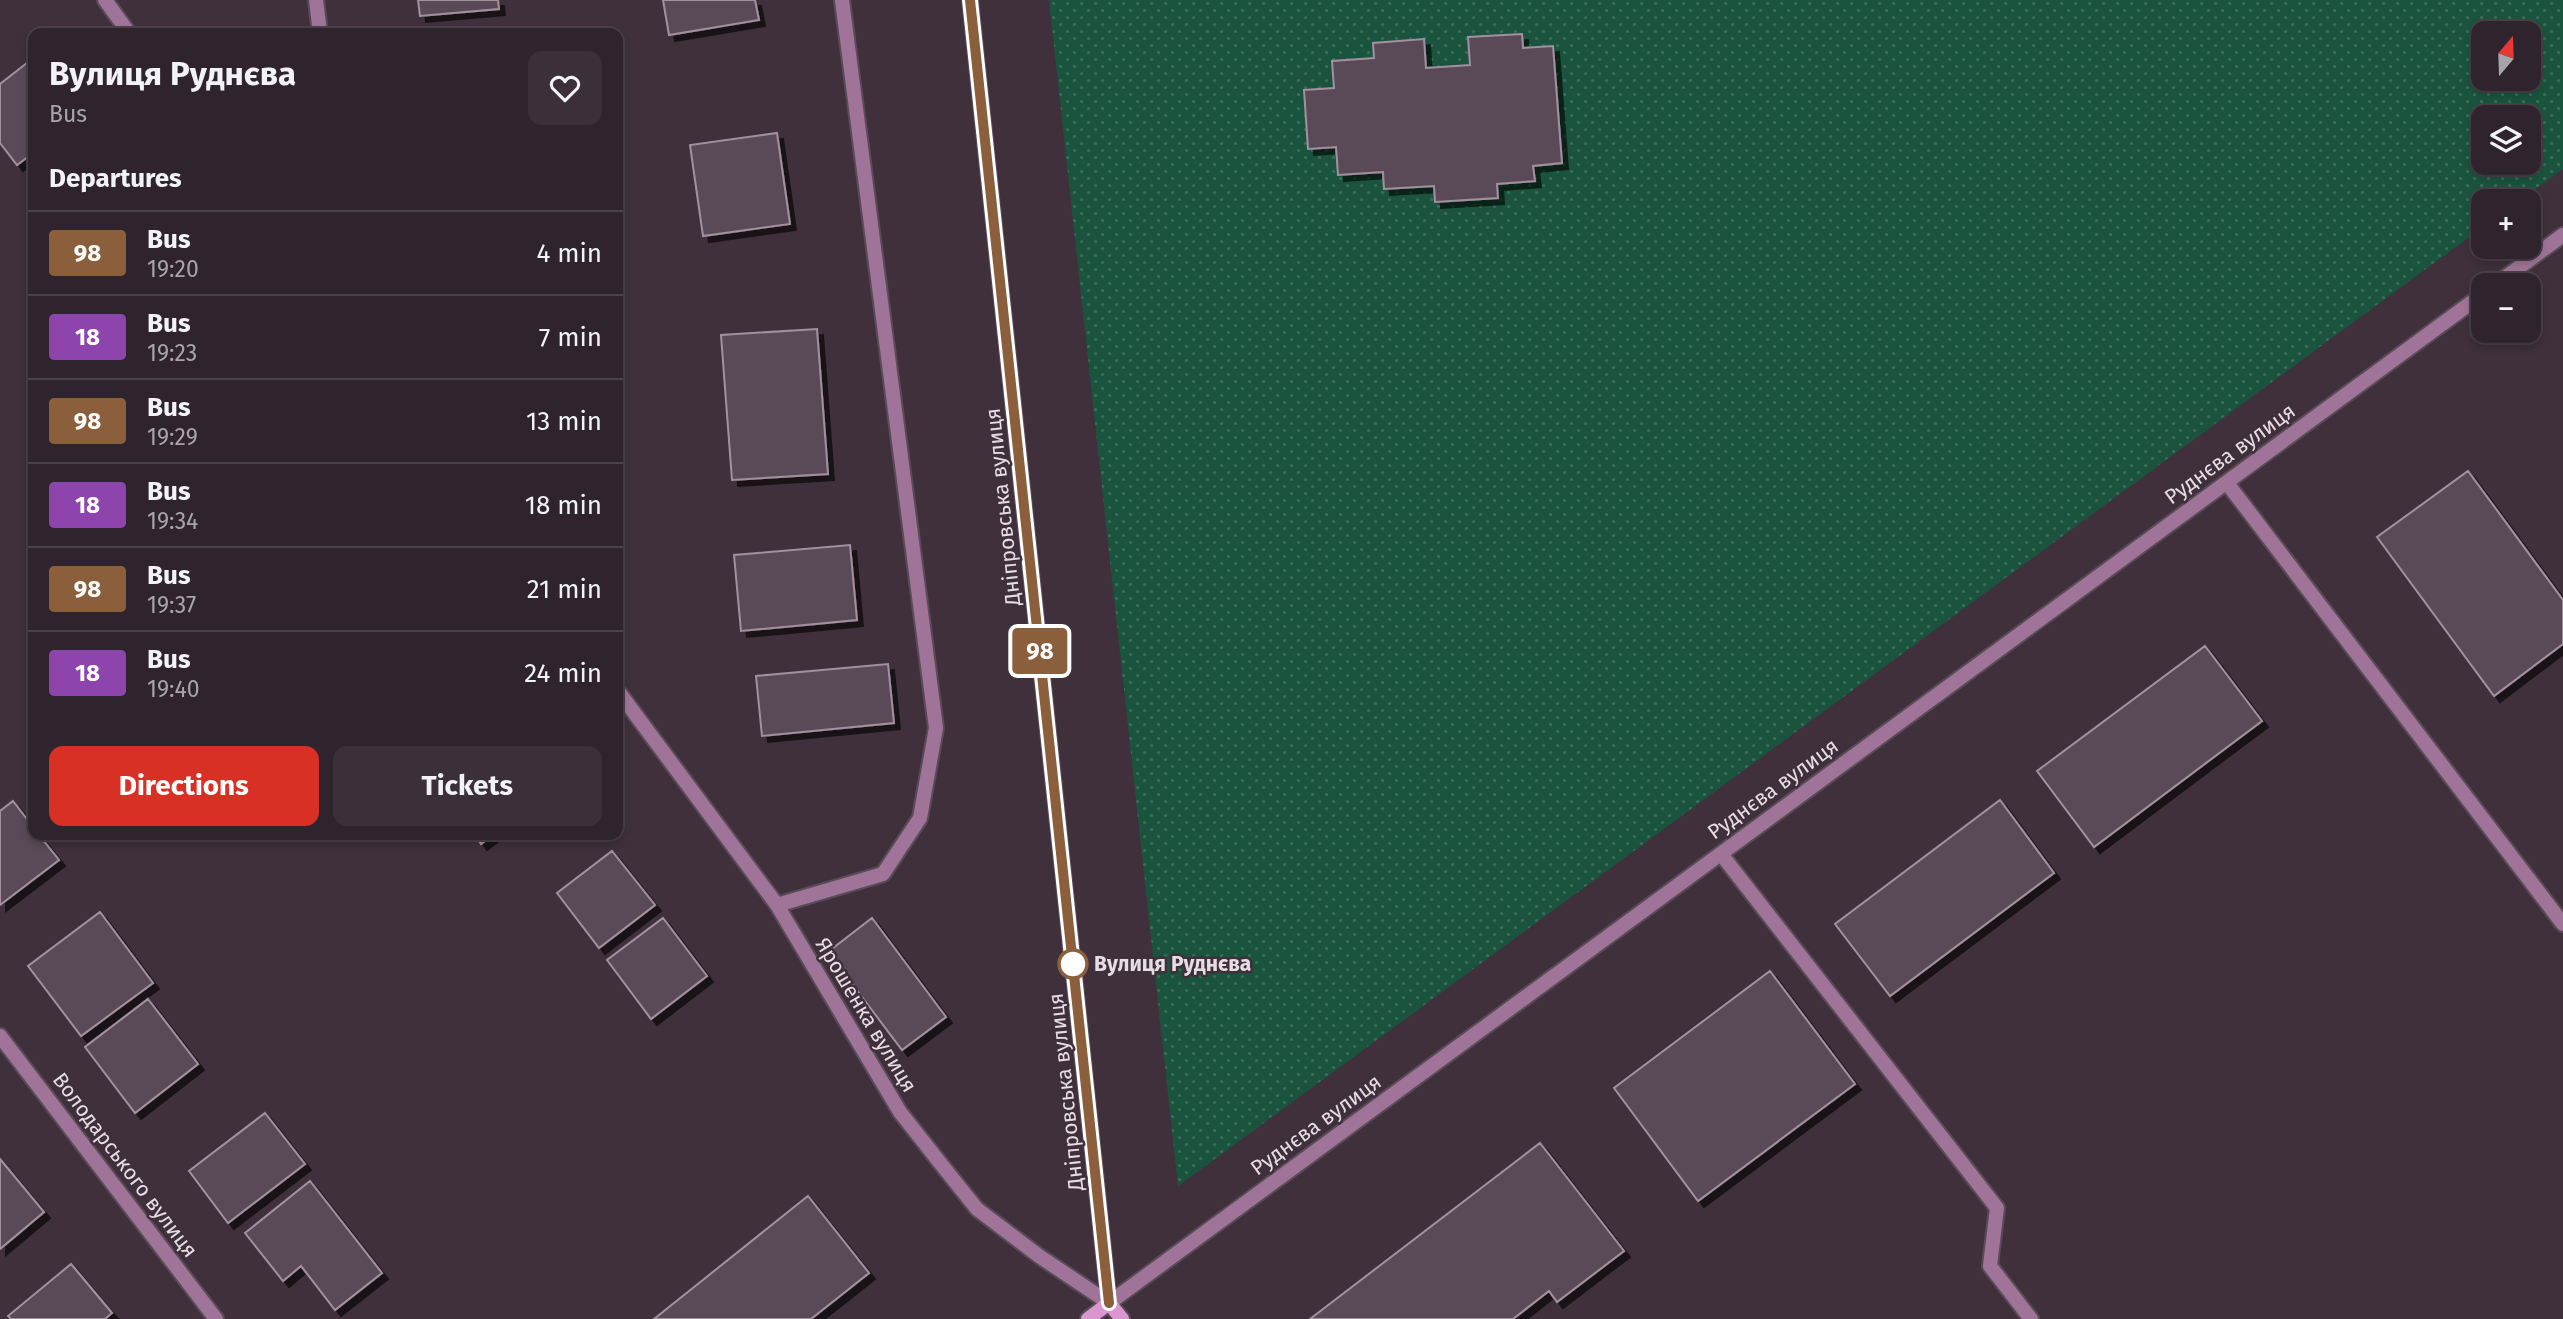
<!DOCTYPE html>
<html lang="en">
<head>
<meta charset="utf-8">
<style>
  body { margin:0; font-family:"Fira Sans",sans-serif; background:#3b3039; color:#f1f3f6; height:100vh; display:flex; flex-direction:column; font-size:26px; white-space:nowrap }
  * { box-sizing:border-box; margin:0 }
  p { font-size:23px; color:#a7a4aa }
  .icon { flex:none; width:38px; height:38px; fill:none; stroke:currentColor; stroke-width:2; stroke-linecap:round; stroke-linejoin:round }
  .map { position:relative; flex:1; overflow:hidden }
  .sheet { position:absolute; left:28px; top:28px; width:595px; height:812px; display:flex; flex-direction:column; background:#2f242d; border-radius:14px; box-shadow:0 4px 10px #0003,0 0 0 2px #4a4149 }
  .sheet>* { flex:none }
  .badge { padding:0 14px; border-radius:5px; font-size:24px; line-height:46px }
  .needle { width:46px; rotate:19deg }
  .fabs { position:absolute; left:2471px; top:21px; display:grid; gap:14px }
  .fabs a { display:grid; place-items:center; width:70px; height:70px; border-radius:14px; background:#2f242d; box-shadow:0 4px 10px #0003,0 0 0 2px #4a4149; font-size:35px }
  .map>.badge { position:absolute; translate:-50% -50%; box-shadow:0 0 0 4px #fff }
  h2 { padding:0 21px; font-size:26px; line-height:63px }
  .round { display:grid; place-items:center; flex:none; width:74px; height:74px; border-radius:14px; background:#3b3039 }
  .overview { display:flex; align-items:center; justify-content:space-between; height:119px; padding:0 21px }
  h1 { font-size:33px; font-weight:700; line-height:52px }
  .button { display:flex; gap:14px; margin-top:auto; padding:14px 21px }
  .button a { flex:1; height:80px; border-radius:14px; background:#d93025; color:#fff; font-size:28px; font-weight:700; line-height:80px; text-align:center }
  .button a+a { background:#3b3039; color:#f1f3f6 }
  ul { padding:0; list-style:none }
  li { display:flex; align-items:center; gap:21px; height:84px; padding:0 21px; border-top:2px solid #4a4149 }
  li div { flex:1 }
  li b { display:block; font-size:26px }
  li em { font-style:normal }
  li .badge { min-width:77px; font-weight:700; text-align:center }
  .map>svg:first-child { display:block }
  .grass { fill:url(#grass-dots); fill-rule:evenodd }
  .building { fill:#5a4a57; stroke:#a3909f; stroke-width:2; filter:url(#shadow) }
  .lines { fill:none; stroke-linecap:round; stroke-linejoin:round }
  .lane-casing { stroke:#5a4c57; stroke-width:18 }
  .street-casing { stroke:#5a4c57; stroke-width:18 }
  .secondary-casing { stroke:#5a4c57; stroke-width:18 }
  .lane { stroke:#9f7498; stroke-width:14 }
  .street { stroke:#9f7498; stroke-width:14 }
  .secondary { stroke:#db96d0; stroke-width:14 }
  .line-casing { stroke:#fff; stroke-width:16 }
  .line { stroke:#8b5e3c; stroke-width:10 }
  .stop-dot { fill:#fff; stroke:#8b5e3c; stroke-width:3.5 }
  .labels { text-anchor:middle; stroke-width:5; stroke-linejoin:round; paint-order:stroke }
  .street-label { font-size:21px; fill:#e7dde5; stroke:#3f303c }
  .stop-label { font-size:21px; font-weight:bold; fill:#e7dde5; stroke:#3f303c; text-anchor:start }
</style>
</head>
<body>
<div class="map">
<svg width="2563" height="1319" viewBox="0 0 2563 1319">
  <defs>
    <pattern id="grass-dots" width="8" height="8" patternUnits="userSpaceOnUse" patternTransform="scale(1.75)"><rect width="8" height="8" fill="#1b543e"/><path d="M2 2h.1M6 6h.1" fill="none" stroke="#3c6c5a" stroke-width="1.8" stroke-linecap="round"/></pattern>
    <filter id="shadow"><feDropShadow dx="6" dy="6" stdDeviation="0" flood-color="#0009"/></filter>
  </defs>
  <rect width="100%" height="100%" fill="#3f303c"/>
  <!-- grass -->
  <path class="grass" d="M1049,0H2563V169L2519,201H2483V227L1178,1186ZM2483,33H2529V79H2483ZM2483,117H2529V163H2483Z"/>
  <!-- building -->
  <path class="building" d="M418,0H498L499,9L420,16Z
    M663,0H755L759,20L669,35Z
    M1522,34L1523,48L1553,46L1562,163L1533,166L1535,181L1497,184L1498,198L1435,202L1434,186L1384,189L1383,172L1338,175L1336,147L1308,149L1304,90L1334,88L1332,61L1374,58L1373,43L1424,39L1426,68L1470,65L1468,37Z
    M32,59L33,153L17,165L0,143V84Z
    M777,133L790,224L703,236L690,145Z
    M817,329L828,474L732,480L721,335Z
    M2468,471L2563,600V644L2494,696L2377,537Z
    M850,545L857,620L741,631L734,555Z
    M2205,646L2262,721L2094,847L2037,771Z
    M888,664L894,723L762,736L756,676Z
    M2000,800L2054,873L1890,996L1835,924Z
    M13,801L33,827V835H39L59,860L0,905V811Z
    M475,835H493L481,844Z
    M612,851L655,905L599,948L557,893Z
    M100,912L153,983L81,1036L28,966Z
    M663,918L707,976L651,1019L607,960Z
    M872,918L946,1017L902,1050L828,952Z
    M1770,971L1855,1084L1698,1201L1614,1088Z
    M148,999L198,1064L135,1113L85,1047Z
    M265,1113L305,1164L228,1223L189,1171Z
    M1540,1143L1624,1251L1557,1302L1549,1291L1513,1319H1310Z
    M0,1159L44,1212L0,1249Z
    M310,1181L382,1273L335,1310L301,1266L283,1281L245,1233Z
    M808,1196L869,1273L811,1319H654Z
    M71,1264L112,1313L105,1319H11L8,1316Z"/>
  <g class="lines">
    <defs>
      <path id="lane" d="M2227,483L2563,924
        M1721,854L1997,1208L1990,1266L2031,1319"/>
      <path id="street" d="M105,0L129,33
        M316,0L320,33
        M2495,285L2563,235
        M618,691L777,905L900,1112L941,1164L977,1209L1039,1256L1109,1303L2483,294
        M777,905L883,874L920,818L936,728L842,0
        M0,1036L216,1319"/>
      <path id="secondary" d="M970,0L1109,1303
        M1109,1303L1122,1319
        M1088,1319L1109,1303"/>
    </defs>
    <!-- lane casing -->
    <use href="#lane" class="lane-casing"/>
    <!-- street casing -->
    <use href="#street" class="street-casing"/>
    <!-- secondary casing -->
    <use href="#secondary" class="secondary-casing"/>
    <!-- lane -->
    <use href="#lane" class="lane"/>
    <!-- street -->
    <use href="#street" class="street"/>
    <!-- secondary -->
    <use href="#secondary" class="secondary"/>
  </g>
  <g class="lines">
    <defs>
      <path id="line" d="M970,0L1109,1303"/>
    </defs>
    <!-- line casing -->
    <use href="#line" class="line-casing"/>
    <!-- line -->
    <use href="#line" class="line"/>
  </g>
  <!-- markers -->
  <circle class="stop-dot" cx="1073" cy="964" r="14"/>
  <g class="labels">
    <!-- street labels -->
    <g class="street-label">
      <text transform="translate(2230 454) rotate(-36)" y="7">Руднєва вулиця</text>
      <text transform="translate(1003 507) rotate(-96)" y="7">Дніпровська вулиця</text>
      <text transform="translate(1773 789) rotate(-36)" y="7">Руднєва вулиця</text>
      <text transform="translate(866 1015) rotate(59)" y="7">Ярошенка вулиця</text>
      <text transform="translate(1066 1092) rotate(-96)" y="7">Дніпровська вулиця</text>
      <text transform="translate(1316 1125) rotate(-36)" y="7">Руднєва вулиця</text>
      <text transform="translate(125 1165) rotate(53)" y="7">Володарського вулиця</text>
    </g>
    <!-- stop labels -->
    <g class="stop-label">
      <text x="1094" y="971">Вулиця Руднєва</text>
    </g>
  </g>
</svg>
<div class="fabs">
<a><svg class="needle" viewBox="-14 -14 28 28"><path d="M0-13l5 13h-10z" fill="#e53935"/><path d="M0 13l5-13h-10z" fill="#a7a4aa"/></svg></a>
<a><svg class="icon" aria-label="layers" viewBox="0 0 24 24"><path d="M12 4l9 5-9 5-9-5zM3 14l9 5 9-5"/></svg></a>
<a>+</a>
<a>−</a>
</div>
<b class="badge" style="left:1040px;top:651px;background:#8b5e3c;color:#fff">98</b>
<section class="sheet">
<div class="overview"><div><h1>Вулиця Руднєва</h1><p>Bus</p></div><a class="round"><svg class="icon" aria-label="heart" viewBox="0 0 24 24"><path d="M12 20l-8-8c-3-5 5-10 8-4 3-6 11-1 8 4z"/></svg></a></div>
<h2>Departures</h2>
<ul>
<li><span class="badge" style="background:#8b5e3c;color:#fff">98</span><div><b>Bus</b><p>19:20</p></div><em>4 min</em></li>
<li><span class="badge" style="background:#8e44ad;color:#fff">18</span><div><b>Bus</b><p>19:23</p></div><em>7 min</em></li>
<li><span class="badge" style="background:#8b5e3c;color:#fff">98</span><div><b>Bus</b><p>19:29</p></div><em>13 min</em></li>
<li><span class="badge" style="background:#8e44ad;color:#fff">18</span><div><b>Bus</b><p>19:34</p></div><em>18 min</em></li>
<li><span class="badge" style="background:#8b5e3c;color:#fff">98</span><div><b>Bus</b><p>19:37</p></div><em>21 min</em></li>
<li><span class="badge" style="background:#8e44ad;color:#fff">18</span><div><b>Bus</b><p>19:40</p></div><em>24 min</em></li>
</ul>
<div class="button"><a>Directions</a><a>Tickets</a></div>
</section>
</div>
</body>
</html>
